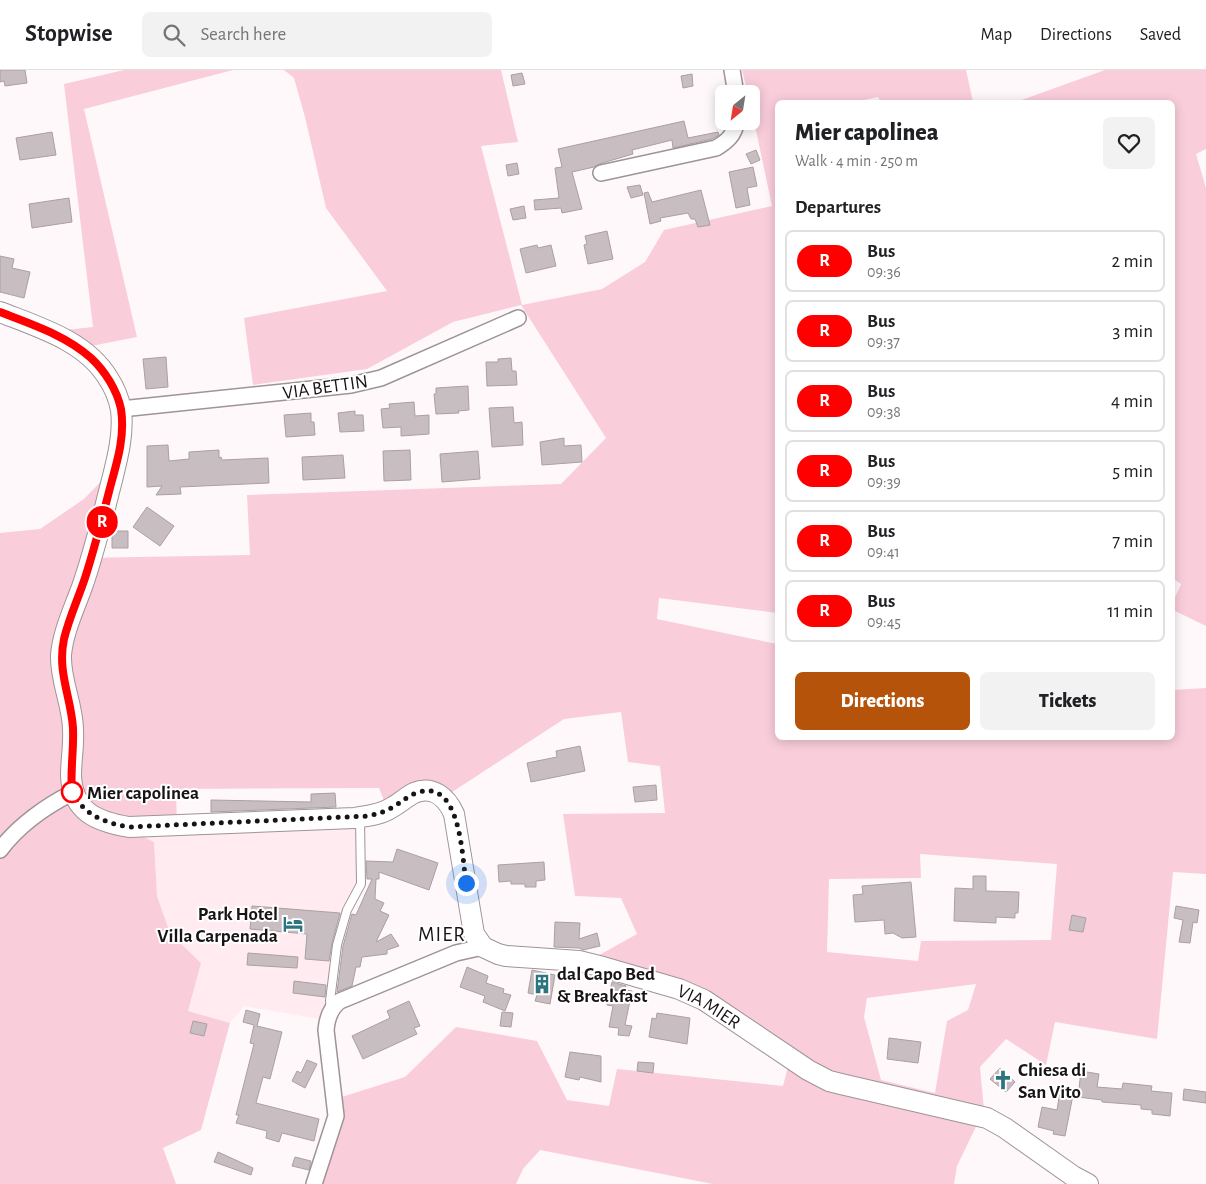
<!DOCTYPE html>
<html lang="en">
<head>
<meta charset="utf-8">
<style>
  body { margin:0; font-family:"Alegreya Sans",sans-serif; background:#f2f2f2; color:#202124; height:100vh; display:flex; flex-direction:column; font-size:19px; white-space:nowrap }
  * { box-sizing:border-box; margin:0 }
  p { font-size:16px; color:#757577 }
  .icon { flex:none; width:28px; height:28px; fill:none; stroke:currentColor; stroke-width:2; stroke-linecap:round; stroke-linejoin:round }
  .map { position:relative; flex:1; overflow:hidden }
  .sheet { position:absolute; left:775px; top:30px; width:400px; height:640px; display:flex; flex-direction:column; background:#fff; border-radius:8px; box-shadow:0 2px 12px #0003 }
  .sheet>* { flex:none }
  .badge { padding:0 10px; border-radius:16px; font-size:18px; line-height:32px }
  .needle { width:32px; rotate:210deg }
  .tools { position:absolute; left:715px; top:15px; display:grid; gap:10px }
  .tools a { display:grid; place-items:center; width:45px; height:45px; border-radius:8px; background:#fff; box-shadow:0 2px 12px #0003; font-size:25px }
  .you { position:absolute; width:25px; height:25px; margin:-12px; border:4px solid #fff; border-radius:50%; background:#1a73e8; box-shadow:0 0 0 8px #1a73e833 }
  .map>.badge { position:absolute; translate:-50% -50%; box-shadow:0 0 0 2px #fff }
  h2 { padding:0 20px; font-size:19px; line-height:45px }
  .round { display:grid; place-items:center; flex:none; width:52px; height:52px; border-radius:8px; background:#f2f2f2 }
  .head { display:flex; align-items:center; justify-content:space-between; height:85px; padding:0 20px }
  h1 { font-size:24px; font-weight:800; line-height:38px }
  .cta { display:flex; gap:10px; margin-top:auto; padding:10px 20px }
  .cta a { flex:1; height:58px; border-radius:8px; background:#b45309; color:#fff; font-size:20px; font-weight:800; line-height:58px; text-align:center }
  .cta a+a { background:#f2f2f2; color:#202124 }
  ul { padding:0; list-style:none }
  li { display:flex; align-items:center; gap:15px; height:62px; margin:0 10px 8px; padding:0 10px; border:2px solid #e0e0e0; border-radius:8px }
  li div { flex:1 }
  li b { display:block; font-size:19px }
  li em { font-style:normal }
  li .badge { min-width:55px; font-weight:700; text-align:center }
  header { display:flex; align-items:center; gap:30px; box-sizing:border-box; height:70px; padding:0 25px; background:#fff; border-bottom:1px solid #e0e0e0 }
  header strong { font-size:24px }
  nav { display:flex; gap:28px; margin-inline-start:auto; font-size:18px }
  .search { width:350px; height:45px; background:#f2f2f2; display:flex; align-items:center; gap:12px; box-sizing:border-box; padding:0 18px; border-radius:8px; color:#757577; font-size:19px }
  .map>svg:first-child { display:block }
  .built { fill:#ffebf0 }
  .green { fill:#facddb; fill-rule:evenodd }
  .building { fill:#c8bdc0; stroke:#aaa0a3 }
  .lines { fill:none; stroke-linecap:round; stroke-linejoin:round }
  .lane-casing { stroke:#9e9497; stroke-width:10 }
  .street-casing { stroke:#9e9497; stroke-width:18 }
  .secondary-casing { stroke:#9e9497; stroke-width:22 }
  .lane { stroke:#fff; stroke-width:8 }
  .street { stroke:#fff; stroke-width:15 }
  .secondary { stroke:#fff; stroke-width:20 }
  .line-casing { stroke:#fff; stroke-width:11 }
  .line { stroke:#f00; stroke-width:8 }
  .walk { stroke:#181415; stroke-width:5; stroke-dasharray:0 9 }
  .stop-dot { fill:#fff; stroke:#f00; stroke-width:2.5 }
  .labels { text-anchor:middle; stroke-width:4; stroke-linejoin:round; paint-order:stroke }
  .street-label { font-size:19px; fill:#181415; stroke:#fff }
  .stop-label { font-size:19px; font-weight:bold; fill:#181415; stroke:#fff; text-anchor:start }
  .poi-label { font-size:19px; font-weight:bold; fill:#181415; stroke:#fff; text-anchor:start }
  .quarter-label { font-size:21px; letter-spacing:1px; fill:#181415; stroke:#fff }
</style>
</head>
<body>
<header>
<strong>Stopwise</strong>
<div class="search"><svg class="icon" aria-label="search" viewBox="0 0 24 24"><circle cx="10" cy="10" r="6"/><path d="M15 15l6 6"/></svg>Search here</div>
<nav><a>Map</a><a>Directions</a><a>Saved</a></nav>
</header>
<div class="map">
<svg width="1206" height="1114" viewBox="0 0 1206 1114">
  <rect width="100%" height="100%" fill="#fff8fa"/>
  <!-- built -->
  <path class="built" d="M362,749L363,817L349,842L332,896L325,950L244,936L230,953L188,941L201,893L170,863L157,826L154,772L126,759Z"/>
  <!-- green -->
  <path class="green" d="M124,0H233L84,39L137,267L86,277L38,263L93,257L64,14Z
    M284,0H501L518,72L481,76L522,235L602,219L645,192L664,160L772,136L751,37V24H748L742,0H966L973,32H881L878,27L855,32H778L777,543L659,528L657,549L777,574L778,668H1172L1173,620L1206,618V804L1173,802L1157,969L1055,952L1046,995L1006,969L980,997L984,1040L957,1096L954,1114H713L540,1080L523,1099L516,1114H312L332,1030L405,1007L456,957L537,971L567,1030L609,1036L617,999L783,1016L791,985L695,921L592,889L637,864L621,828L575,826L563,744L665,743L660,696L628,692L621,642L564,649L446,726L387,738L379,718L176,719L177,758L127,759L154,772L157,826L170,863L201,893L188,941L230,953L201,1060L163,1078L176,1114H0V463L40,459L84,429L112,400L81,488L250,485L247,425L561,414L606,368L521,235L453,252L367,299L253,315L244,248L387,221L326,138L305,47L294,8ZM920,784L1057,794L1051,870L921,871L918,891L827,882L829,809L921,808ZM976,914L968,940L947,951L935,1023L881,1010L864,947L867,928Z
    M1105,0H1206V79L1196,84L1206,118V556L1173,540V532L1181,514L1172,508V32H1016Z"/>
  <!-- building -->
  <path class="building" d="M0,0H25L27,13L5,16L4,11L0,12Z
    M522,3L525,14L513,16L511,5Z
    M692,4L693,16L683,18L681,6Z
    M684,51L688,68L718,62L719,65L712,69L673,78L672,70L632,80L633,84L599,94L594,97L572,102L582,139L562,143L561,138L535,140L534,130L559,128L555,98L562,97L558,79Z
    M52,62L56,85L20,90L16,68Z
    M756,80L760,90L751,94L746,84Z
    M517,93L519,104L508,106L506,95Z
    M753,97L757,116L747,118L750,135L736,138L729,102Z
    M640,115L643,125L631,128L627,117Z
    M701,120L710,155L698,157L695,149H691L688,143L660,148L661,151L650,154L644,123L648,122L652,132Z
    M69,128L72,152L32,158L29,134Z
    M524,136L526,148L513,150L510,139Z
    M607,161L613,189L588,194L584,175L587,174L585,166Z
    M537,175L538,178L551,175L556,196L526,203L520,179Z
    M0,186L14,189L12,198L30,202L24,228L0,222Z
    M166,287L168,317L146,319L143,289Z
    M511,288L512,301H516L517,315L487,316L486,292H498V289Z
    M468,316L469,340L458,341L459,343L436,344L434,324H436V318Z
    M414,332L415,346L429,345V364L401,366V357L383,358L381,339L390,338L389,334Z
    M513,337L514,353L522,352L523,375L492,377L489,338Z
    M355,341V345H363L364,361L340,362L338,343Z
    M311,343V352H314L315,365L286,367L284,345Z
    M564,368V376L581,375L582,392L542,395L540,372Z
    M168,375L169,391L189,389V382L219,380V388L221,387L222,390L268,388L269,413L180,417L181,424L156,425L162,416L147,417V376Z
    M410,380L411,410L384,411L383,381Z
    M478,381L480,409L442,412L440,384Z
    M343,385L345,408L303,410L302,387Z
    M147,437L174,456L160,476L133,457Z
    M112,461H128V478H112Z
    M580,676L585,701L531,712L527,693L557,687L556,681Z
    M656,715L657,730L635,732L633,717Z
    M335,723L336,737L211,742V730L311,732V724Z
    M397,779L438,793L429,820L379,802V809H376L375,829L384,833L380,841L389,845L376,872L391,864L399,876L387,880V884L362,887L360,897H356L352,916L337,922L343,876L352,844L356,845L372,809H367L366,791L393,792Z
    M544,792L545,810L536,811V817H525V814H511V811L499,812L498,795Z
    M973,806H986V821L1019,822L1018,843H1015V848L996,847V853L954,851L955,818L973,819Z
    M911,812L916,867L902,868L893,863L885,864L884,850L855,852L853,825L863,824L862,816Z
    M252,836L340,843L332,873L329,891L305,889L307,864L250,859Z
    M1176,836L1199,840L1197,853L1193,852L1190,873L1179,872L1183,850L1174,848Z
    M1072,845L1086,848L1083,862L1069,860Z
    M555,852L580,853L579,869L597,863L600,876L583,880L579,878L554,877Z
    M248,883L298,887L297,898L247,895Z
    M467,897L488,906L486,913L504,919L503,923L511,925L505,941L483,932L485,926L460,917Z
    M532,900L555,905L550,934L535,931L537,925L528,923Z
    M294,911L326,915L325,927L293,923Z
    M612,912L626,916L625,920L632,921L625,955L632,956L629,966L618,965L619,958L609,957L613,936L607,935Z
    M409,931L420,956L414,958L417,964L363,989L352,966L390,948L387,941Z
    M246,940L260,944L257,956L282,962L270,1009L263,1007L256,1033L319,1049L314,1071L282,1063L279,1072L266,1068L267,1061L236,1053L239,1045H236L254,974L250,973L254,955L243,952Z
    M502,942L513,943L511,957L500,956Z
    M657,943L690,948L687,974L649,967L652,948L656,949Z
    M193,951L207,954L204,966L190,963Z
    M889,968L921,972L918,993L887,989Z
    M570,982L601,986V1012L580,1007L579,1010L565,1007Z
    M307,990L317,994L305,1018L292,1011L297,1001L301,1003Z
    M638,992L654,993L653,1003L637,1001Z
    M1000,998L1015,1012L1006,1022L990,1009Z
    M1081,1001L1099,1004L1097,1017L1122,1019L1123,1013L1152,1016L1151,1021L1172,1023L1170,1046L1152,1044V1040L1141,1039V1035L1102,1032V1030L1078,1027Z
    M1184,1019L1206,1022V1033L1183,1030Z
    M1060,1022L1073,1025L1065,1066L1053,1064L1054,1061L1038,1057L1042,1037L1057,1040Z
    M218,1082L253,1098L251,1105L214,1092Z
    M295,1087L311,1091L309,1100L292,1096Z"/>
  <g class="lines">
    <defs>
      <path id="lane" d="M331,940L330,931L337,875L347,840L361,814L360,749"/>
      <path id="street" d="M732,0L736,24
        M601,103L716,78C728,71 734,65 737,51
        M121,339L351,315L381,308L518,248
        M0,780C18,756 46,736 72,723
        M314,1114L336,1046L326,960C327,949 330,938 340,931L456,883L483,877"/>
      <g id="secondary">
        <path id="s1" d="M0,242C38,257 86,271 108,308C114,317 119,329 121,340C124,365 117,390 111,414C102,449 94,483 82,517C74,539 63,562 61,585C60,611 73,635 73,660C74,675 71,690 71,705C72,742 98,752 129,757L354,748C367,746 380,745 391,738C399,734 406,727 414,723C433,715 447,728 454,744L474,864L483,877L498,884L506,886L579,891L603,897L679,919L704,930L808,1000L829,1011L841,1014L987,1048L1005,1058L1073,1106L1088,1114"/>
      </g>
    </defs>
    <!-- lane casing -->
    <use href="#lane" class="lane-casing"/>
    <!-- street casing -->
    <use href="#street" class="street-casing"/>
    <!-- secondary casing -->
    <use href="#secondary" class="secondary-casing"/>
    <!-- lane -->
    <use href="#lane" class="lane"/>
    <!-- street -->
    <use href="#street" class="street"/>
    <!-- secondary -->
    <use href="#secondary" class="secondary"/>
  </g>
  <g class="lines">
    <defs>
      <path id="line" d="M0,242C31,254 65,265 91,288C105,301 117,320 121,339C125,365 118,389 111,414C103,445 95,477 85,508C78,529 69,548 64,569C57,602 71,627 73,658C74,680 70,701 72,723"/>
    </defs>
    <!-- line casing -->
    <use href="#line" class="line-casing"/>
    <!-- line -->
    <use href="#line" class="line"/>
    <!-- walk -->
    <path class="walk" d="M72,722C84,745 105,753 129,757L368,746C377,744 385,742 393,737C401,732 408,726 416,723C461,706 462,787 466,813"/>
  </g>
  <!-- icons -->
  <defs>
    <symbol id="hotel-bare" viewBox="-9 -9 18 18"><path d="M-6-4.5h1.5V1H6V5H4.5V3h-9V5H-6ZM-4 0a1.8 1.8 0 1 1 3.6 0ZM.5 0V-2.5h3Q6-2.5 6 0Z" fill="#2c747e" stroke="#fff" stroke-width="2.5" paint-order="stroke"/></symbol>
    <symbol id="building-bare" viewBox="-9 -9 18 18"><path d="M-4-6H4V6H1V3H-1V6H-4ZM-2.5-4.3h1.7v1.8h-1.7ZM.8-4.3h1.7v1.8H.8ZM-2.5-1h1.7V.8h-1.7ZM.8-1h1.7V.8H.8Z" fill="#2c747e" stroke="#fff" stroke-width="2.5" paint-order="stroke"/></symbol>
    <symbol id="church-bare" viewBox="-9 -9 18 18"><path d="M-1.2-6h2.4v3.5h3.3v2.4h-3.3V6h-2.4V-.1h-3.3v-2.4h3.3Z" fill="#2c747e" stroke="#fff" stroke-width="2.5" paint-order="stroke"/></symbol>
  </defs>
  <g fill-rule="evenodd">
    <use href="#hotel-bare" x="279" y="840" width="28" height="28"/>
    <use href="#building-bare" x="528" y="900" width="28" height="28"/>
    <use href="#church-bare" x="989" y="996" width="28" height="28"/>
  </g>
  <!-- markers -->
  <circle class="stop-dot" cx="72" cy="722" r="10"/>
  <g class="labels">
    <!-- street labels -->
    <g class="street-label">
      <text transform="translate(325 316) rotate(-8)" y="7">VIA BETTIN</text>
      <text dy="7" stroke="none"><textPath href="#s1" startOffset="1341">VIA MIER</textPath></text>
    </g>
    <!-- stop labels -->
    <g class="stop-label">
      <text x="87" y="729">Mier capolinea</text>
    </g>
    <!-- poi labels -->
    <g class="poi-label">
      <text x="278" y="850" text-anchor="end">Park Hotel<tspan x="278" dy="22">Villa Carpenada</tspan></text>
      <text x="557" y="910">dal Capo Bed<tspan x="557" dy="22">&amp; Breakfast</tspan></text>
      <text x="1018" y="1006">Chiesa di<tspan x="1018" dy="22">San Vito</tspan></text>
    </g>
    <!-- quarter labels -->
    <g class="quarter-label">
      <text x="442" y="871">MIER</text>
    </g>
  </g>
</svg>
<div class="tools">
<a><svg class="needle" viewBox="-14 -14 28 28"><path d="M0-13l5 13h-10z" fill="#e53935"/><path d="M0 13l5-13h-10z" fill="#757577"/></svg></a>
</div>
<div class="you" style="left:466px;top:813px"></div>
<b class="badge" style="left:102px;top:452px;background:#f00;color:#fff">R</b>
<section class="sheet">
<div class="head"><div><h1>Mier capolinea</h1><p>Walk · 4 min · 250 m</p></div><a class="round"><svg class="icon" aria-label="heart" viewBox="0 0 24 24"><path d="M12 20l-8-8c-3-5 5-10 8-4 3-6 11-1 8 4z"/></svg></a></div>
<h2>Departures</h2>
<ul>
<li><span class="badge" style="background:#f00;color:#fff">R</span><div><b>Bus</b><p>09:36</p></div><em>2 min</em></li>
<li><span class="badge" style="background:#f00;color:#fff">R</span><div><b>Bus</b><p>09:37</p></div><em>3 min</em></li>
<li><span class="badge" style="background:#f00;color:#fff">R</span><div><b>Bus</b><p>09:38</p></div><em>4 min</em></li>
<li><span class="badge" style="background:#f00;color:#fff">R</span><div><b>Bus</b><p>09:39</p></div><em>5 min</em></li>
<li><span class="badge" style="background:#f00;color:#fff">R</span><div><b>Bus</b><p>09:41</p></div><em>7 min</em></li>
<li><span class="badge" style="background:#f00;color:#fff">R</span><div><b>Bus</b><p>09:45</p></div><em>11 min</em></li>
</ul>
<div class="cta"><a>Directions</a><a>Tickets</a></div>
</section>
</div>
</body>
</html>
